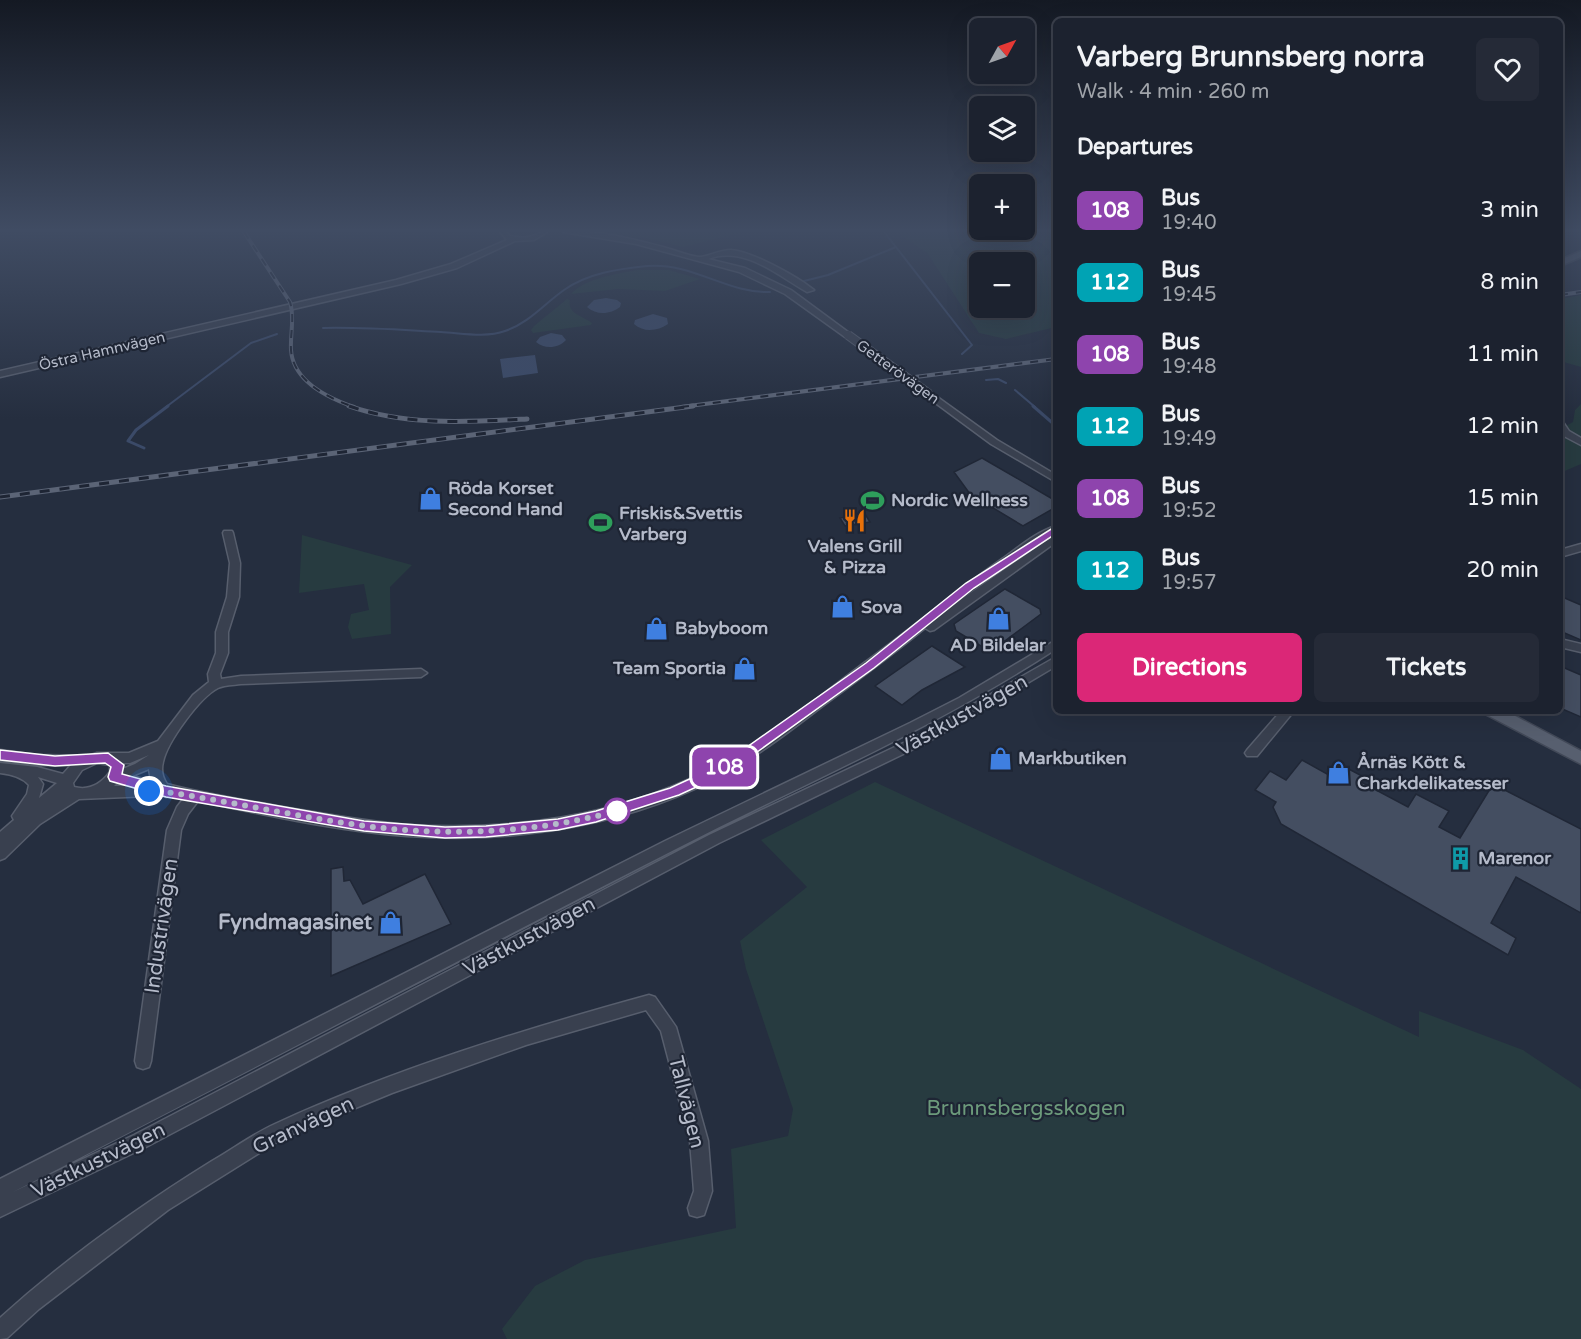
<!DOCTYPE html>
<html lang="en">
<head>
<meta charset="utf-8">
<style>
  body { margin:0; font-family:"Varela Round",sans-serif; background:#252a37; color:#f1f3f6; height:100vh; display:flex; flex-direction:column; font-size:22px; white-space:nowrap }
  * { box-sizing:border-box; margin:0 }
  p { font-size:20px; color:#a0a4aa }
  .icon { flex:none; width:33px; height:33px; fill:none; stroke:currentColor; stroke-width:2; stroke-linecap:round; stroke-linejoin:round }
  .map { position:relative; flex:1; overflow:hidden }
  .drawer { position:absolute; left:1053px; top:18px; width:510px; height:696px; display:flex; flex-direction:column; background:#1c222f; border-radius:9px; box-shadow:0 6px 24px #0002,0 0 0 2px #3a3f4b }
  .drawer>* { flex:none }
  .badge { padding:0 12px; border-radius:9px; font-size:21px; line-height:39px }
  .needle { width:39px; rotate:50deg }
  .fabs { position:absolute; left:969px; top:18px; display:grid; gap:12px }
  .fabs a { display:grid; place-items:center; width:66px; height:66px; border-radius:9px; background:#1c222f; box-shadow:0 6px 24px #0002,0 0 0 2px #3a3f4b; font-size:30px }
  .you { position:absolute; width:30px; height:30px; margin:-15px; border:4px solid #fff; border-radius:50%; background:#1a73e8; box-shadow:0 0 0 9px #1a73e833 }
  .map>.badge { position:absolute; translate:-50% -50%; box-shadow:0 0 0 3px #fff }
  h2 { padding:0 24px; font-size:22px; line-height:54px }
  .round { display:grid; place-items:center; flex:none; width:63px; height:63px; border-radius:9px; background:#252a37 }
  .summary { display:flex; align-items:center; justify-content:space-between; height:102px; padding:0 24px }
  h1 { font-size:28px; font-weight:700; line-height:45px }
  .action { display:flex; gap:12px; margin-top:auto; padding:12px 24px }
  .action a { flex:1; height:69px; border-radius:9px; background:#db2777; color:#fff; font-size:24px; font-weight:700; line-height:69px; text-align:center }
  .action a+a { background:#252a37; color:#f1f3f6 }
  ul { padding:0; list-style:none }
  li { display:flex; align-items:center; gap:18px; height:72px; padding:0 24px }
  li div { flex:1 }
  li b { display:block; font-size:22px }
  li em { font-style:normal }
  li .badge { min-width:66px; font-weight:700; text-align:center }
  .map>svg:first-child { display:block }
  .green { fill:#273b40; fill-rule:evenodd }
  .water { fill:#3b4a68 }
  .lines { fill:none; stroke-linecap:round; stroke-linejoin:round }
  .stream-far1 { stroke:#3b4a68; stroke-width:2 }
  .stream { stroke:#3b4a68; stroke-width:3 }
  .building { fill:#444e61; stroke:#202736; stroke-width:1.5 }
  .minor-casing { stroke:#575e6d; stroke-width:3 }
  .major-casing { stroke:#424958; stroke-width:3 }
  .minor { fill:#39404f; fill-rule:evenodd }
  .major { fill:#575f6f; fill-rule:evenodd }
  .rail-far1-casing { stroke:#5b6476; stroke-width:4 }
  .rail-casing { stroke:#5b6476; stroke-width:5 }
  .rail-far1 { stroke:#1e2534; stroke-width:2; stroke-dasharray:8; stroke-linecap:butt }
  .rail { stroke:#1e2534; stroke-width:3; stroke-dasharray:10; stroke-linecap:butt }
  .minor-bridge-casing { stroke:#575e6d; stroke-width:10; stroke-linecap:butt }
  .minor-bridge { stroke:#39404f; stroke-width:8 }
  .line { fill:#8e44ad; stroke:#fff; stroke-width:1.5 }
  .walk { stroke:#b5bbca; stroke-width:6; stroke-dasharray:0 10.8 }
  .stop-dot { fill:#fff; stroke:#8e44ad; stroke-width:3 }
  .labels { text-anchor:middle; stroke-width:4.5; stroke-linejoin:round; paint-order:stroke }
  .far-street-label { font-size:15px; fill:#b5bbca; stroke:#1e2534 }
  .poi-label { font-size:18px; font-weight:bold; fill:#b5bbca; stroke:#1e2534; text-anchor:start }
  .near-street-label { font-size:21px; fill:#b5bbca; stroke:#1e2534 }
  .near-poi-label { font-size:21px; font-weight:bold; fill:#b5bbca; stroke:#1e2534; text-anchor:end }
  .near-park-label { font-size:21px; fill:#6c9a7b; stroke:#1e2534 }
</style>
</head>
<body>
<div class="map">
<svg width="1581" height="1339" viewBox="0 0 1581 1339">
  <rect width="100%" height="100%" fill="#252e3f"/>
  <!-- green -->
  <path class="green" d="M596,232H743L683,247L646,238Z
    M897,232H1056V327L1006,339L979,333L928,254ZM1024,262V308H980V262Z
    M637,270H669L700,279L665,291L618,289L571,294C585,278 617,274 637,270Z
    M1581,295V367L1560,361V299Z
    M567,299L570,300C567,314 583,316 592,323L591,325L533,333L531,330L534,326Z
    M1581,404V464L1560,473V429L1573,422L1575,410Z
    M302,535L412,565L390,587L391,634L352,639L348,627L351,614L369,610L364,584L299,593Z
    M875,782L1419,1037V1011L1523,1050L1581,1089V1339H507L502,1329L535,1286L585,1260L736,1228L731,1149L788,1136L793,1109L746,969L740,941L807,887L761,840Z"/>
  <!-- water -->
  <path class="water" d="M606,298L617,300L621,303L620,307C611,314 597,316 587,307L594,300Z
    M653,314L667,318L668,324C658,331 644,333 634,324L635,320Z
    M551,333L562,335L566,340C559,348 545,350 536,342L540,337Z
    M535,355L538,373L503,378L500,359Z"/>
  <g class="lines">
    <!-- stream-far1 -->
    <path class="stream-far1" d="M896,247L972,345L962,354
      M804,281L828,275L896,247L884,232
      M323,328C363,327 402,330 441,332C461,333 486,338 505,331C529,323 544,304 564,290C588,273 618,269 647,266C692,262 728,294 770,292
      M986,380L998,379L1006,383
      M1015,390L1035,407
      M166,407L251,343L277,334"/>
    <!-- stream -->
    <path class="stream" d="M1033,406L1056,426
      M144,448L128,441L136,430L168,406"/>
  </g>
  <!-- building -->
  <path class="building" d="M982,458L1056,501V507L1023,526L970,494L954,472Z
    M865,514L870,522L845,526L840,518Z
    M1005,589L1040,609L1041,614L994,649H986L956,631L954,624Z
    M1560,596L1581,605V640L1560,631Z
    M932,646L965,667L922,690L902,705L875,686Z
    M1560,666L1581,675V717L1560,708Z
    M1302,760L1336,779L1345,767L1362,776L1359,781L1408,807L1416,794L1449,811L1439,827L1460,838L1493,784L1581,829V913L1516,877L1491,923L1516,938L1508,955L1281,824L1273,807L1276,802L1255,790L1270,771L1286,780Z
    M343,867L344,881L350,880L363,904L425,874L451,924L331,976V869Z"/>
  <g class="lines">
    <defs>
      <path id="minor" d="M500,232H506L510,236C518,237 525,239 532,236C539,234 541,232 547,232L534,240L515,241L457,268L401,284L0,377V371L396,280L451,264L507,240Z
        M563,232C595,229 632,239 663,247C675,250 688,256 699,257C708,257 719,250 731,250C753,252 797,276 814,290L807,292C777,275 744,245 708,259L745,268L791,290L852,335L845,337L785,294L739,272L636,244Z
        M929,391L997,440L1056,475V482L991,444L926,396V392Z
        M1560,421L1563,422L1569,431L1581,438V445L1562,435Z
        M1056,526V533L1035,545L959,601L1056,534V542L934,630L930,631L925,628C892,655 858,680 824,705C794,728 764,751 732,770C635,825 517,844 407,836C337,831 267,815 198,801L188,814L181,830L151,1061L149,1067L143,1069L137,1067L135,1061L167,830L177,807L184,798L171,796L166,797L156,792L150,796L79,799L40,824L5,858L0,860V832L14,820L12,816L27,794L29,785C22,777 11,774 0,773V763L37,767L63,774L71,765H36L0,760V750L36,755L88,756L97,753H129L158,741L193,695L209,682L208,674L216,653V632L227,597L230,563L223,533L224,531H232L233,533L240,563L239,597L228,632V653L220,674L221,679L241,676L421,669L427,673L421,677L241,684C234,685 224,685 218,688C200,697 167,742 163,762C161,770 162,777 167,784C204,794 244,800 283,807C325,814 367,822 409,825C510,831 615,817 706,771C763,743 814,701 864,663C911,629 955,592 1002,559C1019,547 1036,532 1056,526ZM149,755L135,764L123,769V763H130ZM97,763L110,765V772C101,784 89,791 74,787L73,783L82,770ZM149,769L151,781L132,776ZM38,777L57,783L39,798L43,784ZM117,783L131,786H114Z
        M1581,544V551L1560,557V550Z
        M1560,639L1581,644V652L1560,647Z
        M1056,640V649C935,728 803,784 674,850C453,962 234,1080 13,1192L134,1135L709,835L916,737L1056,657V666L926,743L719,843L146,1147L0,1217V1198L3,1197L0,1198V1179L665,841L910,723L959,698Z
        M1281,711H1294L1257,756H1247L1245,753L1247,750Z
        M649,995L655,997L676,1027L708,1141L712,1191L704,1215L697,1217L690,1215L688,1208L694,1191L690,1141L661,1031L646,1010L526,1045L392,1093L285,1137L168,1210L39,1309L7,1338L0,1339V1318C65,1259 138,1207 212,1161C233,1149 253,1134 275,1124C395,1069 522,1030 649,995Z"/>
      <path id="major" d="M1581,251V257L1560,266V260Z
        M1485,711H1506L1581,751V764L1487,715Z"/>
    </defs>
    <!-- minor casing -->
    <use href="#minor" class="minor-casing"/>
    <!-- major casing -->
    <use href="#major" class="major-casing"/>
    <!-- minor -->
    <use href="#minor" class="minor"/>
    <!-- major -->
    <use href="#major" class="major"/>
    <defs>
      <path id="rail-far1" d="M244,232L290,302C295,318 290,333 291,350C293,381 328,398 354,407
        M1560,295L1581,292
        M681,407L1056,359"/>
      <path id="rail" d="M349,406C406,426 468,422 527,419
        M0,497L693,406"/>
    </defs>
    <!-- rail-far1 casing -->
    <use href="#rail-far1" class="rail-far1-casing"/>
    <!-- rail casing -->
    <use href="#rail" class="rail-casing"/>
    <!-- rail-far1 -->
    <use href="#rail-far1" class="rail-far1"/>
    <!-- rail -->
    <use href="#rail" class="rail"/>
    <defs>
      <path id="minor-bridge" d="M848,335L929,394"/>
    </defs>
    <!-- minor-bridge casing -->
    <use href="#minor-bridge" class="minor-bridge-casing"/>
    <!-- minor-bridge -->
    <use href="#minor-bridge" class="minor-bridge"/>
  </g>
  <!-- sky -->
  <linearGradient id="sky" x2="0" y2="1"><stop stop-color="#141923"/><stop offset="0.55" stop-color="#404c63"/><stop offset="1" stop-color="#404c63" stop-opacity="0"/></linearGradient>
  <rect width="1581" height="419" fill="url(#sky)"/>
  <!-- line -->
  <path class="line" d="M1056,526L1061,529L1060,531L974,588L874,668L753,755L716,778L679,795L596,822L558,830L486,837L445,838L364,831L166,797L110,781L108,777L111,767L105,763L55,766L0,760V750L55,756L108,753L124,765L122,774L166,786L364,821L445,827L486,826L558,819L596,811L670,788L707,771L744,749L866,663L966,583Z"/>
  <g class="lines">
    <!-- walk -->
    <path class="walk" d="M149,791L166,792C233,802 299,817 365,826C452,837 540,833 624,809L617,811"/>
  </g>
  <!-- icons -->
  <defs>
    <symbol id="shop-bare" viewBox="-9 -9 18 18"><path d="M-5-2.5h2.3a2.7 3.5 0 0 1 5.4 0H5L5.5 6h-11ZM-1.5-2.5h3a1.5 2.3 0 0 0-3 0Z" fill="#3f7fe0" stroke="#1e2534" stroke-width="2.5" paint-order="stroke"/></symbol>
    <symbol id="stadium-bare" viewBox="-9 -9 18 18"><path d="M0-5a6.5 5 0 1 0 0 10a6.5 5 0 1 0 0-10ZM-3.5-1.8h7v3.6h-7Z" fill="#2e9e5b" stroke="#1e2534" stroke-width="2.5" paint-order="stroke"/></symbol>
    <symbol id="restaurant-bare" viewBox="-9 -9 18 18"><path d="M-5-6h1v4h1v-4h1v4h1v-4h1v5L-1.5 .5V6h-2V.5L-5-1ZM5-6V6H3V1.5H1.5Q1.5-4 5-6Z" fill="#e8710a" stroke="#1e2534" stroke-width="2.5" paint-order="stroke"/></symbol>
    <symbol id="building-bare" viewBox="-9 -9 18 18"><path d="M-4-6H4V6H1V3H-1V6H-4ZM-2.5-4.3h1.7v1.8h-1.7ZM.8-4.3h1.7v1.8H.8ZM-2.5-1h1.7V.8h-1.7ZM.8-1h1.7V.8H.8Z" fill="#0f9aa8" stroke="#1e2534" stroke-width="2.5" paint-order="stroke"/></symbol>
  </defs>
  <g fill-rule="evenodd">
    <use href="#shop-bare" x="414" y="482" width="33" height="33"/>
    <use href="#stadium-bare" x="856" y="484" width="33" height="33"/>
    <use href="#restaurant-bare" x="838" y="504" width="33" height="33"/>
    <use href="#stadium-bare" x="584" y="506" width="33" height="33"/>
    <use href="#shop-bare" x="826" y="590" width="33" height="33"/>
    <use href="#shop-bare" x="982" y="602" width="33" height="33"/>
    <use href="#shop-bare" x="640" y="612" width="33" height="33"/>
    <use href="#shop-bare" x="728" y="652" width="33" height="33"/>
    <use href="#shop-bare" x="984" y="742" width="33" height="33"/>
    <use href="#shop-bare" x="1322" y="756" width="33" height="33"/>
    <use href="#building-bare" x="1444" y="842" width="33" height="33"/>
    <use href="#shop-bare" x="374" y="906" width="33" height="33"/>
  </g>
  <!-- markers -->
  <circle class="stop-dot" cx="617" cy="811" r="12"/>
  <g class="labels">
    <!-- far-street labels -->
    <g class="far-street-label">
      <text transform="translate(102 351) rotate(-13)" y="5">Östra Hamnvägen</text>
      <text transform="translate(898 372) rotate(36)" y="5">Getterövägen</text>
    </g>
    <!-- poi labels -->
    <g class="poi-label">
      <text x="448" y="494">Röda Korset<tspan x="448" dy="21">Second Hand</tspan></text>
      <text x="891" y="506">Nordic Wellness</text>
      <text x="619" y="519">Friskis&amp;Svettis<tspan x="619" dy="21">Varberg</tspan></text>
      <text x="855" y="552" text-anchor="middle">Valens Grill<tspan x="855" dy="21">&amp; Pizza</tspan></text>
      <text x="861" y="613">Sova</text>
      <text x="675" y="634">Babyboom</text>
      <text x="998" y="651" text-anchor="middle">AD Bildelar</text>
      <text x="726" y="674" text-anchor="end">Team Sportia</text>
      <text x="1018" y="764">Markbutiken</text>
      <text x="1357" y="768">Årnäs Kött &amp;<tspan x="1357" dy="21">Charkdelikatesser</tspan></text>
      <text x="1478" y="864">Marenor</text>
    </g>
    <!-- near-street labels -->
    <g class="near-street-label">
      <text transform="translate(962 715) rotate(-29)" y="7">Västkustvägen</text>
      <text transform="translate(161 926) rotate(-82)" y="7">Industrivägen</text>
      <text transform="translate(529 936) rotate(-28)" y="7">Västkustvägen</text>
      <text transform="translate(687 1102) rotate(76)" y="7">Tallvägen</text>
      <text transform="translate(303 1125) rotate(-25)" y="7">Granvägen</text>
      <text transform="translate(98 1160) rotate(-26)" y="7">Västkustvägen</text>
    </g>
    <!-- near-poi labels -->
    <g class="near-poi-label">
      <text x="372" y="929">Fyndmagasinet</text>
    </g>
    <!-- near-park labels -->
    <g class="near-park-label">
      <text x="1026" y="1115">Brunnsbergsskogen</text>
    </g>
  </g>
</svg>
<div class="fabs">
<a><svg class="needle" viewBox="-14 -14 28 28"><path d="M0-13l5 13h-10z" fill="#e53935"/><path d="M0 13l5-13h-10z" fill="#a0a4aa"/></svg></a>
<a><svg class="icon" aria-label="layers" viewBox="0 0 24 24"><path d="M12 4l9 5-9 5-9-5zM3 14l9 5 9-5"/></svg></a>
<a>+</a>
<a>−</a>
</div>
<div class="you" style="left:149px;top:791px"></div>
<b class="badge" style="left:724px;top:767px;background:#8e44ad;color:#fff">108</b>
<section class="drawer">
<div class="summary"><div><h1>Varberg Brunnsberg norra</h1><p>Walk · 4 min · 260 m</p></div><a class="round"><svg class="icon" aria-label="heart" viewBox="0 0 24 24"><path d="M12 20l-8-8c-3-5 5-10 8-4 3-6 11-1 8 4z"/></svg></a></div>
<h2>Departures</h2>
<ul>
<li><span class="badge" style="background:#8e44ad;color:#fff">108</span><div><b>Bus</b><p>19:40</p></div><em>3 min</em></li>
<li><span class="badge" style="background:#00a3b4;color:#fff">112</span><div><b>Bus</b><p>19:45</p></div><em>8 min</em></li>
<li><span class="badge" style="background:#8e44ad;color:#fff">108</span><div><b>Bus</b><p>19:48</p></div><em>11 min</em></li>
<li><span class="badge" style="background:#00a3b4;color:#fff">112</span><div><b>Bus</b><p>19:49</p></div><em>12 min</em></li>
<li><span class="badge" style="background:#8e44ad;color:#fff">108</span><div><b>Bus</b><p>19:52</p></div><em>15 min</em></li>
<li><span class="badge" style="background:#00a3b4;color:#fff">112</span><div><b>Bus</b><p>19:57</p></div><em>20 min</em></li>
</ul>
<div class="action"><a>Directions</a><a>Tickets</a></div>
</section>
</div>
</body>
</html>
